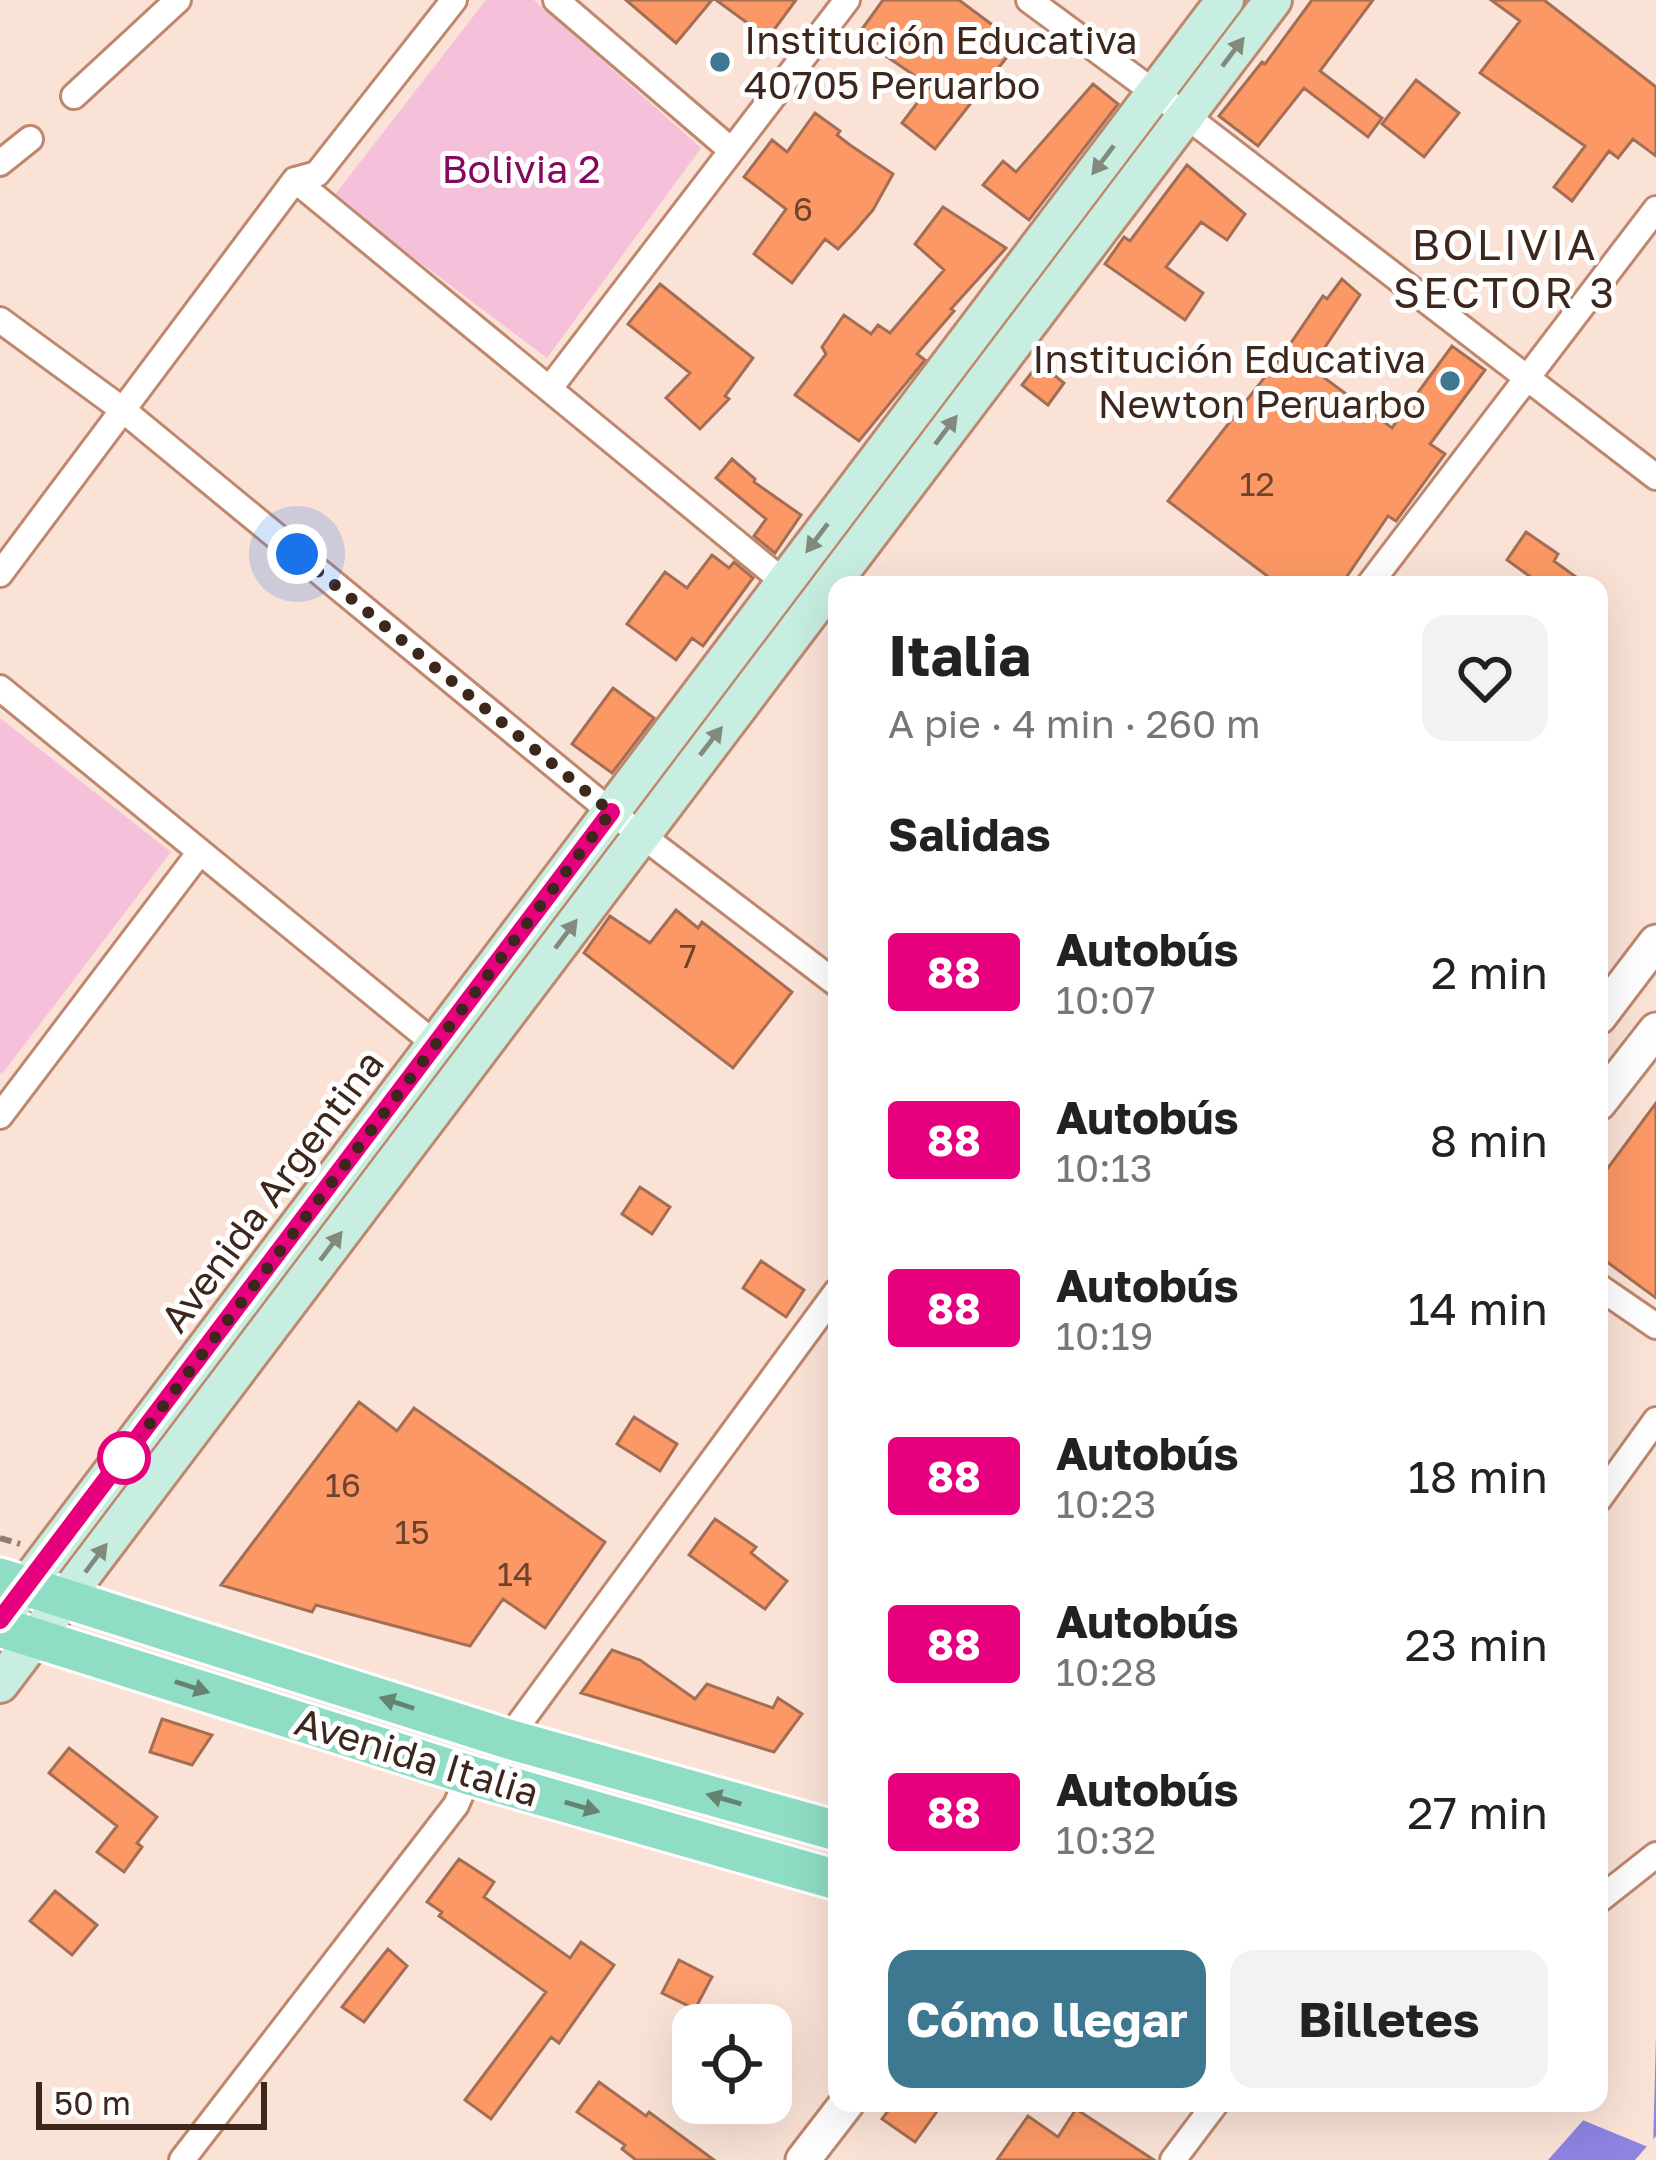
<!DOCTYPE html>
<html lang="es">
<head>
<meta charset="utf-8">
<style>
  body { margin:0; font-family:"Golos Text",sans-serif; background:#f2f2f2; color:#222; height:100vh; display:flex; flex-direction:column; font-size:45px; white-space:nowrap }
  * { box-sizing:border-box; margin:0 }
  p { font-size:39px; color:#767676 }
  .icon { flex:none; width:66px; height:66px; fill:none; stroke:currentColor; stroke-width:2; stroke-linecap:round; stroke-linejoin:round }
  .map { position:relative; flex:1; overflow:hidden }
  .drawer { position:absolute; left:828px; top:576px; width:780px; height:1536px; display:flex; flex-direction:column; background:#fff; border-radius:24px; box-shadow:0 12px 48px #0002 }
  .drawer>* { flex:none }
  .badge { padding:0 24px; border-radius:9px; font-size:42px; line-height:78px }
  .buttons { position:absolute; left:672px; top:2004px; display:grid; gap:24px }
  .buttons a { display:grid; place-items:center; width:120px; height:120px; border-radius:24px; background:#fff; box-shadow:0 12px 48px #0002; font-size:60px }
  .scale { position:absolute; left:36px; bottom:30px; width:231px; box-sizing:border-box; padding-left:12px; border:6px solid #3d271c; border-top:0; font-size:33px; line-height:42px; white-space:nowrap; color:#3d271c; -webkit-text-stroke:9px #fff; paint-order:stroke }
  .you { position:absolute; width:60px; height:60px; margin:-30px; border:9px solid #fff; border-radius:50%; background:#1a73e8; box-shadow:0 0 0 18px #1a73e833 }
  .map>.badge { position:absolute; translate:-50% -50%; box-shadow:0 0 0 6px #fff }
  h2 { padding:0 60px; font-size:45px; line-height:108px }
  .round { display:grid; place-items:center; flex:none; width:126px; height:126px; border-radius:24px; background:#f2f2f2 }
  .headline { display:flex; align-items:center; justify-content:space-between; height:204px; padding:0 60px }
  h1 { font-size:57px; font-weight:700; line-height:90px }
  .button { display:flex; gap:24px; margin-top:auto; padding:24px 60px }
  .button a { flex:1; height:138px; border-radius:24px; background:#3d7890; color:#fff; font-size:48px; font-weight:700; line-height:138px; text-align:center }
  .button a+a { background:#f2f2f2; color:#222 }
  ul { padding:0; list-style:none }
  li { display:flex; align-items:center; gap:36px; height:168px; padding:0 60px }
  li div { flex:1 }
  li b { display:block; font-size:45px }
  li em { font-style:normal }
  li .badge { min-width:132px; font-weight:700; text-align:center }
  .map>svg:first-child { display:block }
  .green { fill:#f5c0da }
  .water { fill:#8d83e1 }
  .pier { fill:#fae2d6 }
  .building { fill:#fc9865; stroke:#a46e54; stroke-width:3 }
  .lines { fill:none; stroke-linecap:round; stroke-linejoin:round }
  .minor-casing { stroke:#bf876c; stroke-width:30 }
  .tertiary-casing { stroke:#bf876c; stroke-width:39 }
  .secondary-casing { stroke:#bf876c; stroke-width:42 }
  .primary-casing { stroke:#fff; stroke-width:45 }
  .path { stroke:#927b70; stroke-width:6; stroke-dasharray:12 6; stroke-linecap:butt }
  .minor { stroke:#fff; stroke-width:24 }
  .tertiary { stroke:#fff; stroke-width:33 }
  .secondary { stroke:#c7eee1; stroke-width:36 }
  .primary { stroke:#8fddc4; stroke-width:39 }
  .oneway { fill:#828a7e }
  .oneway2 { fill:#668270 }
  .line-casing { stroke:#fff; stroke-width:27 }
  .line { stroke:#e6007e; stroke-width:18 }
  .walk { stroke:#3d271c; stroke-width:12; stroke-dasharray:0 21.6 }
  .poi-dot { fill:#3d7890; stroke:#fff; stroke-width:4.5 }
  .stop-dot { fill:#fff; stroke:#e6007e; stroke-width:6 }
  .labels { text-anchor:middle; stroke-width:10; stroke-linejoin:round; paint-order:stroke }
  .number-label { font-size:33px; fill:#6d432e }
  .poi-label { font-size:39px; fill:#3d271c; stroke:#fff; text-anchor:start }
  .park-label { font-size:39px; fill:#84095c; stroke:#fff }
  .street-label { font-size:39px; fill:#3d271c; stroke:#fff }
  .neighbourhood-label { font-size:42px; letter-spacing:3px; fill:#3d271c; stroke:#fff }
</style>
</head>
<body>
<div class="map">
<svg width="1656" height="2160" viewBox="0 0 1656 2160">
  <rect width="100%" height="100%" fill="#fae2d6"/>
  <!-- green -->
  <path class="green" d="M486,0H534L701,148L547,358L333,197Z
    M1131,144L1141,152L839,551L829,543Z
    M0,718L171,852L2,1074L0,1072Z
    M412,1095L423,1103L108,1521L95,1512Z"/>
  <!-- water -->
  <path class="water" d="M1656,2038V2136L1635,2160H1548Z"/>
  <!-- pier -->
  <path class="pier" d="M1652,2033L1656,2035L1653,2149L1580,2119L1593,2103H1599V2096Z"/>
  <!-- building -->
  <path class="building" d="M626,0H712L676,43Z
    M716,0H796L768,38Z
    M883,0H959L1006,35L995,48L1007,57L935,149L902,123L930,86L861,39L866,32L862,29Z
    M1312,0H1373L1320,71L1382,118L1368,137L1304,88L1258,146L1219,116L1262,62L1265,64Z
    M1491,0H1544L1656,87V156L1633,139L1618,158L1609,151L1572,201L1554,187L1585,146L1480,73L1520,21Z
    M1416,80L1459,113L1424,157L1382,124Z
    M1093,84L1118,104L1029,220L983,185L1003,161L1016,172Z
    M815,113L840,131L837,135L850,145L893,174L873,210L855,231L838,249L825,239L792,283L754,254L786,209L744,177L772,140L787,152Z
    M1187,165L1245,214L1227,240L1201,222L1166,267L1203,293L1185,320L1105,264L1124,237L1130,241Z
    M943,207L1006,248L951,309L954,311L917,354L925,360L859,441L795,395L826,354L822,347L844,315L871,334L878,325L890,333L944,270L915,244Z
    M1342,279L1360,295L1311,368L1392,428L1452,346L1485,370L1430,444L1445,454L1396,521L1388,516L1341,585H1279L1168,501L1286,350L1323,296L1327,299Z
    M660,284L753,358L725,396L729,399L700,429L666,398L690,373L628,324Z
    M1039,363L1064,383L1048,405L1022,385Z
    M732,459L755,479L754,482L801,515L775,553L754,536L766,519L716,478Z
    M1526,532L1558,554L1554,561L1587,585H1542L1507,560Z
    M712,555L729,568L734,562L753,578L703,646L692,638L676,660L627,624L665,572L687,588Z
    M613,688L654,718L612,773L572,744Z
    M676,910L698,928L702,922L792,992L733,1068L584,953L610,916L650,943Z
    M1656,1103V1298L1599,1256V1180Z
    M640,1187L670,1207L652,1234L622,1214Z
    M761,1261L804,1290L786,1317L743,1288Z
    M359,1402L397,1431L414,1408L605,1542L545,1628L503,1599L470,1646L316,1605L312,1612L221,1585Z
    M634,1417L677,1444L660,1471L617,1444Z
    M715,1519L756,1547L751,1553L787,1581L765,1609L689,1555Z
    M612,1650L640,1660L695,1699L707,1684L773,1708L778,1698L802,1714L774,1752L581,1693Z
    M162,1719L212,1735L192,1765L150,1752Z
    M69,1748L157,1817L137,1843L142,1847L124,1872L97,1852L117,1826L49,1773Z
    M459,1859L494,1882L484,1897L570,1958L581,1942L614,1965L559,2043L551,2037L491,2119L465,2100L546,1992L439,1916L442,1912L427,1902Z
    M55,1891L97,1925L72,1955L30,1921Z
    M388,1949L407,1966L364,2022L342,2007Z
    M679,1960L712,1977L695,2009L662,1993Z
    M599,2082L646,2116L649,2112L714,2160H636L622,2149L625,2145L577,2112Z
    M894,2103H943L915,2142L882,2119Z
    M1076,2109L1154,2160H997L1028,2116L1058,2137Z"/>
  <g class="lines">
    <defs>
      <path id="minor" d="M556,0L731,150
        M1029,0L1185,115L1656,477
        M74,96L178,0
        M0,163L30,139
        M295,180L784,582
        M0,320L123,410L611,812L837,984
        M550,388L847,0
        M0,574L295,180L317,174L454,0
        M1369,585L1656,209
        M0,688L435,1044
        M0,1116L200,852
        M1599,1287L1656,1326
        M1599,1499L1656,1420
        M508,1739L837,1291
        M1599,1900L1656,1855
        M182,2160L456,1805L469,1775
        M1173,2160L1216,2103"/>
      <path id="tertiary" d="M1599,1017L1656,942
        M1599,1103L1656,1030
        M803,2160L847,2103"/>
      <path id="secondary" d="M0,1620L1225,0
        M0,1684L1273,0"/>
      <path id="primary" d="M0,1578L508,1739L837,1831
        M0,1627L469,1775L837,1880"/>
    </defs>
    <!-- minor casing -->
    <use href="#minor" class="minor-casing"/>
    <!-- tertiary casing -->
    <use href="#tertiary" class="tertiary-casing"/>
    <!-- secondary casing -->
    <use href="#secondary" class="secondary-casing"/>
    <!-- primary casing -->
    <use href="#primary" class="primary-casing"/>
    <!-- path -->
    <path class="path" d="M0,1538L20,1544"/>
    <!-- minor -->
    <use href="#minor" class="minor"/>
    <!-- tertiary -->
    <use href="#tertiary" class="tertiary"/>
    <!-- secondary -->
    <use href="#secondary" class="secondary"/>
    <!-- primary -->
    <use href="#primary" class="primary"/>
  </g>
  <!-- one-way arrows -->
  <defs><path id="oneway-solid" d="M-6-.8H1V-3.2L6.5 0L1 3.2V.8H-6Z" transform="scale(3)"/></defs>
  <g class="oneway">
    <use href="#oneway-solid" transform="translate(1233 52) rotate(-53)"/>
    <use href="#oneway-solid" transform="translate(1103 160) rotate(127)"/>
    <use href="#oneway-solid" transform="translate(946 430) rotate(-53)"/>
    <use href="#oneway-solid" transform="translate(817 538) rotate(127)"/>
    <use href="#oneway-solid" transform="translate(711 741) rotate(-52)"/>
    <use href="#oneway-solid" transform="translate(566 934) rotate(-53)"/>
    <use href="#oneway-solid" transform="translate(331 1246) rotate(-53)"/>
    <use href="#oneway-solid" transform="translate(96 1558) rotate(-53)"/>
  </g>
  <g class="oneway2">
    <use href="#oneway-solid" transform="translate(192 1687) rotate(18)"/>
    <use href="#oneway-solid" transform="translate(397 1703) rotate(-162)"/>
    <use href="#oneway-solid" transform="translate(724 1799) rotate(-164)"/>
    <use href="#oneway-solid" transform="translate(582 1807) rotate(16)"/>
  </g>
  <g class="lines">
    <defs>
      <path id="line" d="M0,1620L611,812"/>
    </defs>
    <!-- line casing -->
    <use href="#line" class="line-casing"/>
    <!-- line -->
    <use href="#line" class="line"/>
    <!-- walk -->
    <path class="walk" d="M124,1458L611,812L297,554"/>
  </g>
  <!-- markers -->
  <g class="poi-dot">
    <circle cx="720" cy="62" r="12"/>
    <circle cx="1450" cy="381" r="12"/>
  </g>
  <circle class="stop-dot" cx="124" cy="1458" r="24"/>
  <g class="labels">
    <!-- number labels -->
    <g class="number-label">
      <text x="803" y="221">6</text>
      <text x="1257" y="496">12</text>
      <text x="688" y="968">7</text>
      <text x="343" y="1497">16</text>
      <text x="412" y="1544">15</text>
      <text x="515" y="1586">14</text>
    </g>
    <!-- poi labels -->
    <g class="poi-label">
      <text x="744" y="54">Institución Educativa<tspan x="744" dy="45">40705 Peruarbo</tspan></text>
      <text x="1426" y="373" text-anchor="end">Institución Educativa<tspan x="1426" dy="45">Newton Peruarbo</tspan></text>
    </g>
    <!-- park labels -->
    <g class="park-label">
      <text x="521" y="183">Bolivia 2</text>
    </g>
    <!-- street labels -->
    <g class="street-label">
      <text transform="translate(272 1191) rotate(-53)" y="14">Avenida Argentina</text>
      <text transform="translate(417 1757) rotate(17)" y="14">Avenida Italia</text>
    </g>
    <!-- neighbourhood labels -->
    <g class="neighbourhood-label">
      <text x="1505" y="260">BOLIVIA<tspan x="1505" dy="48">SECTOR 3</tspan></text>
    </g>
  </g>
</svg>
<div class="buttons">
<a><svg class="icon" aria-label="locate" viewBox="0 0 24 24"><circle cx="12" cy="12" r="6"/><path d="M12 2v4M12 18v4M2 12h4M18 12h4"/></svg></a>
</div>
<div class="scale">50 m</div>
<div class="you" style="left:297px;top:554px"></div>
<section class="drawer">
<div class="headline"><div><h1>Italia</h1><p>A pie · 4 min · 260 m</p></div><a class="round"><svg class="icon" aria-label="heart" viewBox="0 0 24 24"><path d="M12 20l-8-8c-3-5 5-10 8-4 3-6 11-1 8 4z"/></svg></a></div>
<h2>Salidas</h2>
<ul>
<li><span class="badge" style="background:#e6007e;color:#fff">88</span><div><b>Autobús</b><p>10:07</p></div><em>2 min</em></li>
<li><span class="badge" style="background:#e6007e;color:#fff">88</span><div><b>Autobús</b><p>10:13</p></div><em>8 min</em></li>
<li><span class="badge" style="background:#e6007e;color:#fff">88</span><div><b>Autobús</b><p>10:19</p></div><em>14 min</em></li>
<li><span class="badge" style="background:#e6007e;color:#fff">88</span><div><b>Autobús</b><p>10:23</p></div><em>18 min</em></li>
<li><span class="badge" style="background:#e6007e;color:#fff">88</span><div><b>Autobús</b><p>10:28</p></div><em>23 min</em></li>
<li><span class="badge" style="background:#e6007e;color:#fff">88</span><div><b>Autobús</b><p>10:32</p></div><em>27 min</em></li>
</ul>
<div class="button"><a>Cómo llegar</a><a>Billetes</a></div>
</section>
</div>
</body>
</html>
